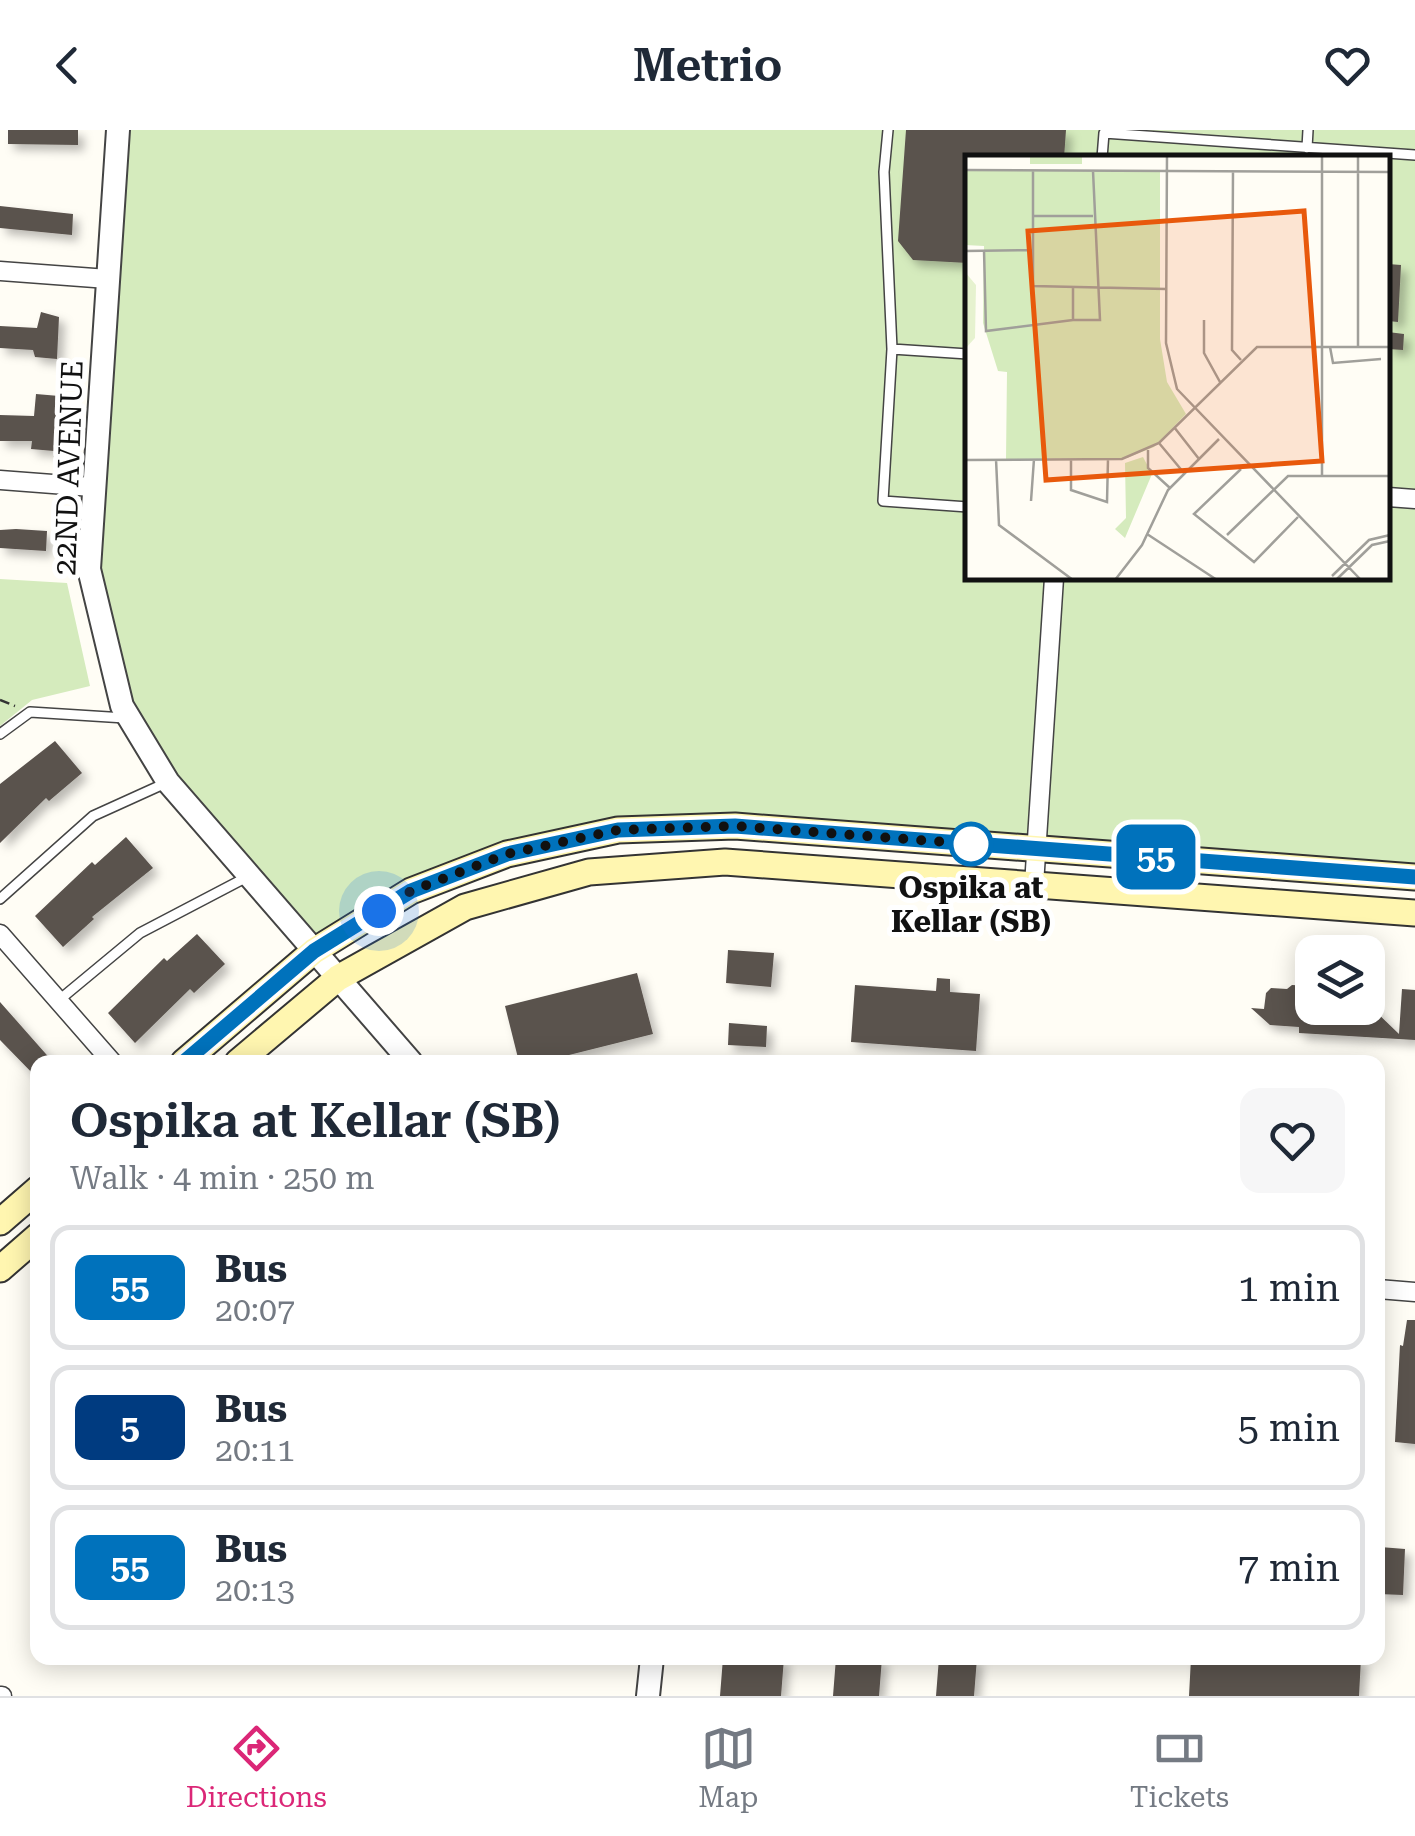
<!DOCTYPE html>
<html lang="en">
<head>
<meta charset="utf-8">
<style>
  body { margin:0; font-family:"Roboto Serif",serif; background:#f6f6f7; color:#1f2937; height:100vh; display:flex; flex-direction:column; font-size:38px; white-space:nowrap }
  * { box-sizing:border-box; margin:0 }
  p { font-size:32px; color:#747a83 }
  .icon { flex:none; width:55px; height:55px; fill:none; stroke:currentColor; stroke-width:2; stroke-linecap:round; stroke-linejoin:round }
  .map { position:relative; flex:1; overflow:hidden }
  .sheet { position:absolute; left:30px; top:925px; width:1355px; height:610px; display:flex; flex-direction:column; background:#fff; border-radius:20px; box-shadow:0 5px 25px #0003 }
  .sheet>* { flex:none }
  .badge { padding:0 20px; border-radius:15px; font-size:35px; line-height:65px }
  .fabs { position:absolute; left:1295px; top:805px; display:grid; gap:20px }
  .fabs a { display:grid; place-items:center; width:90px; height:90px; border-radius:20px; background:#fff; box-shadow:0 5px 25px #0003; font-size:50px }
  .you { position:absolute; width:50px; height:50px; margin:-25px; border:8px solid #fff; border-radius:50%; background:#1a73e8; box-shadow:0 0 0 15px #1a73e833 }
  .map>.badge { position:absolute; translate:-50% -50%; box-shadow:0 0 0 5px #fff }
  .round { display:grid; place-items:center; flex:none; width:105px; height:105px; border-radius:20px; background:#f6f6f7 }
  .overview { display:flex; align-items:center; justify-content:space-between; height:170px; padding:0 40px }
  h1 { font-size:48px; font-weight:600; line-height:75px }
  ul { padding:0; list-style:none }
  li { display:flex; align-items:center; gap:30px; height:125px; margin:0 20px 15px; padding:0 20px; border:5px solid #e0e1e3; border-radius:20px }
  li div { flex:1 }
  li b { display:block; font-size:38px }
  li em { font-style:normal }
  li .badge { min-width:110px; font-weight:700; text-align:center }
  header { display:flex; justify-content:space-between; align-items:center; height:130px; padding:0 40px; background:#fff; font-size:45px; font-weight:600 }
  .dock { display:flex; justify-content:space-around; align-items:center; height:140px; border-top:2px solid #e0e1e3; background:#fff; font-size:28px; color:#747a83 }
  .dock a { display:grid; justify-items:center; gap:5px }
  .dock .current { color:#db2777 }
  .map>svg:first-child { display:block }
  .green { fill:#d5ebbd; fill-rule:evenodd }
  .building { fill:#5a524d; filter:url(#shadow) }
  .lines { fill:none; stroke-linecap:round; stroke-linejoin:round }
  .service-casing { stroke:#444; stroke-width:12 }
  .minor-casing { stroke:#444; stroke-width:21 }
  .tertiary-casing { stroke:#444; stroke-width:26 }
  .secondary-casing { stroke:#333; stroke-width:29 }
  .path { stroke:#333; stroke-width:2.5; stroke-dasharray:10 5; stroke-linecap:butt }
  .service { stroke:#fff; stroke-width:9 }
  .minor { stroke:#fff; stroke-width:18 }
  .tertiary { stroke:#fff; stroke-width:22 }
  .secondary { stroke:#fff6b0; stroke-width:25 }
  .line-casing { stroke:#fff; stroke-width:22 }
  .line { stroke:#0072bc; stroke-width:15 }
  .walk { stroke:#111; stroke-width:10; stroke-dasharray:0 18 }
  .stop-dot { fill:#fff; stroke:#0072bc; stroke-width:5 }
  .labels { text-anchor:middle; stroke-width:10; stroke-linejoin:round; paint-order:stroke }
  .street-label { font-size:30px; fill:#111; stroke:#fff }
  .stop-label { font-size:30px; font-weight:bold; fill:#111; stroke:#fff }
  .inset-road { fill:none; stroke:#a09f9a; stroke-width:2.5 }
  .view { fill:#e8590c; fill-opacity:0.15; stroke:#e8590c; stroke-width:5 }
  .inset-edge { fill:none; stroke:#111; stroke-width:5 }
</style>
</head>
<body>
<header><svg class="icon" aria-label="back" viewBox="0 0 24 24"><path d="M15 5l-7 7 7 7"/></svg>Metrio<svg class="icon" aria-label="heart" viewBox="0 0 24 24"><path d="M12 20l-8-8c-3-5 5-10 8-4 3-6 11-1 8 4z"/></svg></header>
<div class="map">
<svg width="1415" height="1566" viewBox="0 0 1415 1566">
  <defs>
    <filter id="shadow"><feDropShadow dx="6" dy="6" stdDeviation="5" flood-color="#0004"/></filter>
  </defs>
  <rect width="100%" height="100%" fill="#fffdf5"/>
  <!-- green -->
  <path class="green" d="M117,0H1415V744L754,699L509,723L317,818L145,622L94,469ZM968,28H1388V448H968Z
    M0,449L67,453L90,556L32,570L0,596Z"/>
  <!-- building -->
  <path class="building" d="M8,0H78V15L8,14Z
    M906,0H1066L1064,28H968V133L913,130L898,111Z
    M0,76L73,84L72,105L0,98Z
    M1388,134L1401,135L1398,192L1388,191Z
    M41,182L59,187L57,229L35,227L33,220L0,218V196L37,198Z
    M1388,202L1404,204L1403,220L1388,219Z
    M36,264L59,266L54,321L31,319L32,311H0V285L34,286Z
    M16,399L47,401L46,421L0,418V400Z
    M55,611L82,643L49,671L46,668L0,713V654Z
    M126,707L153,738L92,787L94,789L63,817L35,786L92,732L95,735Z
    M197,804L225,834L194,863L190,859L135,913L108,883L164,828L167,831Z
    M728,820L774,823L771,857L726,853Z
    M637,843L653,904L541,932H519L505,876Z
    M937,848L950,849V862L980,864L976,921L851,912L855,855L936,861Z
    M1292,855L1312,856V878H1372L1399,904L1402,859L1415,860V910L1299,903V897L1270,895L1251,878L1264,879L1266,863L1271,858L1287,859Z
    M0,872L53,932H38V949L0,910Z
    M729,893L767,896L766,917L728,915Z
    M1407,1190H1415V1314L1395,1312L1400,1215L1403,1216Z
    M1380,1417L1405,1419L1403,1465L1378,1464Z
    M723,1528H784L781,1566H720Z
    M836,1528H882L879,1566H833Z
    M939,1528H977L974,1566H936Z
    M1191,1528H1361L1359,1566H1189Z"/>
  <g class="lines">
    <defs>
      <path id="service" d="M888,0L884,42L892,219
        M1307,18L1308,0
        M1102,28L1104,3L1415,25
        M968,224L892,219L883,371L968,377
        M0,604L30,582L125,588
        M0,769L93,686L168,652
        M58,871L140,803L247,747"/>
      <path id="minor" d="M0,141L108,149
        M0,350L92,357
        M1388,367L1415,369
        M1034,755L1054,448
        M0,804L112,932
        M1378,1159L1415,1162
        M0,1566H2"/>
      <path id="tertiary" d="M118,0L89,439L122,576L168,652L411,932
        M648,1566L652,1528"/>
      <path id="secondary" d="M184,932L314,821L411,761L507,724L618,700L735,696L1415,747
        M238,932L338,848L465,777L589,742L725,732L1415,783
        M0,1092L38,1059
        M0,1139L38,1106"/>
    </defs>
    <!-- service casing -->
    <use href="#service" class="service-casing"/>
    <!-- minor casing -->
    <use href="#minor" class="minor-casing"/>
    <!-- tertiary casing -->
    <use href="#tertiary" class="tertiary-casing"/>
    <!-- secondary casing -->
    <use href="#secondary" class="secondary-casing"/>
    <!-- path -->
    <path class="path" d="M0,570L15,576"/>
    <!-- service -->
    <use href="#service" class="service"/>
    <!-- minor -->
    <use href="#minor" class="minor"/>
    <!-- tertiary -->
    <use href="#tertiary" class="tertiary"/>
    <!-- secondary -->
    <use href="#secondary" class="secondary"/>
  </g>
  <g class="lines">
    <defs>
      <path id="line" d="M184,932L314,821L411,761L507,724L618,700L735,696L1415,747"/>
    </defs>
    <!-- line casing -->
    <use href="#line" class="line-casing"/>
    <!-- line -->
    <use href="#line" class="line"/>
    <!-- walk -->
    <path class="walk" d="M379,781L411,761L507,724L618,700L735,696L971,714"/>
  </g>
  <!-- markers -->
  <circle class="stop-dot" cx="971" cy="714" r="20"/>
  <g class="labels">
    <!-- street labels -->
    <g class="street-label">
      <text transform="translate(69 338) rotate(-88)" y="10">22ND AVENUE</text>
    </g>
    <!-- stop labels -->
    <g class="stop-label">
      <text x="971" y="768">Ospika at<tspan x="971" dy="34">Kellar (SB)</tspan></text>
    </g>
  </g>
  <!-- overview -->
  <g transform="translate(965 25)">
    <rect width="425" height="425" fill="#fffdf5"/>
    <path d="M65,0H189L117,2V9H65ZM0,16H195V184L202,227L221,259L189,292L162,303L41,304L42,217L33,216L18,168L19,91L0,90ZM178,302L187,319L160,383L150,374L161,363L160,308Z" fill="#d5ebbd"/>
    <path d="M0,117L11,130L10,183L0,194Z" fill="#e6f2cf"/>
    <path class="inset-road" d="M202,0L201,188L212,234L396,425M0,15L425,17M68,15V131L201,134M268,16L267,195L276,205M68,61H128M19,95L21,176L108,165M0,96L68,95M108,131V165H135L128,16M239,165V198L255,227M393,191V0M365,192L368,208L416,204M209,272L234,304M194,288L219,318M183,295V313L205,333M31,304L34,370L108,425M106,304V335L142,347L143,304M0,305L157,304L194,288L292,192H425M276,314L229,359L289,407L333,362M357,321V0M66,346L69,304M182,379L252,425M262,380L323,321H425M367,421L404,385L425,380M372,424L407,390L425,386M150,425L177,390L203,335L254,284"/>
    <path class="view" d="M339,56L357,306L81,325L63,76Z"/>
    <rect width="425" height="425" class="inset-edge"/>
  </g>
</svg>
<div class="fabs">
<a><svg class="icon" aria-label="layers" viewBox="0 0 24 24"><path d="M12 4l9 5-9 5-9-5zM3 14l9 5 9-5"/></svg></a>
</div>
<div class="you" style="left:379px;top:781px"></div>
<b class="badge" style="left:1156px;top:727px;background:#0072bc;color:#fff">55</b>
<section class="sheet">
<div class="overview"><div><h1>Ospika at Kellar (SB)</h1><p>Walk · 4 min · 250 m</p></div><a class="round"><svg class="icon" aria-label="heart" viewBox="0 0 24 24"><path d="M12 20l-8-8c-3-5 5-10 8-4 3-6 11-1 8 4z"/></svg></a></div>
<ul>
<li><span class="badge" style="background:#0072bc;color:#fff">55</span><div><b>Bus</b><p>20:07</p></div><em>1 min</em></li>
<li><span class="badge" style="background:#003b80;color:#fff">5</span><div><b>Bus</b><p>20:11</p></div><em>5 min</em></li>
<li><span class="badge" style="background:#0072bc;color:#fff">55</span><div><b>Bus</b><p>20:13</p></div><em>7 min</em></li>
</ul>
</section>
</div>
<nav class="dock">
<a class="current"><svg class="icon" aria-label="directions" viewBox="0 0 24 24"><path d="M12 3l9 9-9 9-9-9zM9 14v-3h6M13 9l2 2-2 2"/></svg>Directions</a>
<a><svg class="icon" aria-label="map" viewBox="0 0 24 24"><path d="M3 6l6-2 6 2 6-2v14l-6 2-6-2-6 2zM9 4v14M15 6v14"/></svg>Map</a>
<a><svg class="icon" aria-label="tickets" viewBox="0 0 24 24"><path d="M3 7h18v10H3zM15 7v10"/></svg>Tickets</a>
</nav>
</body>
</html>
